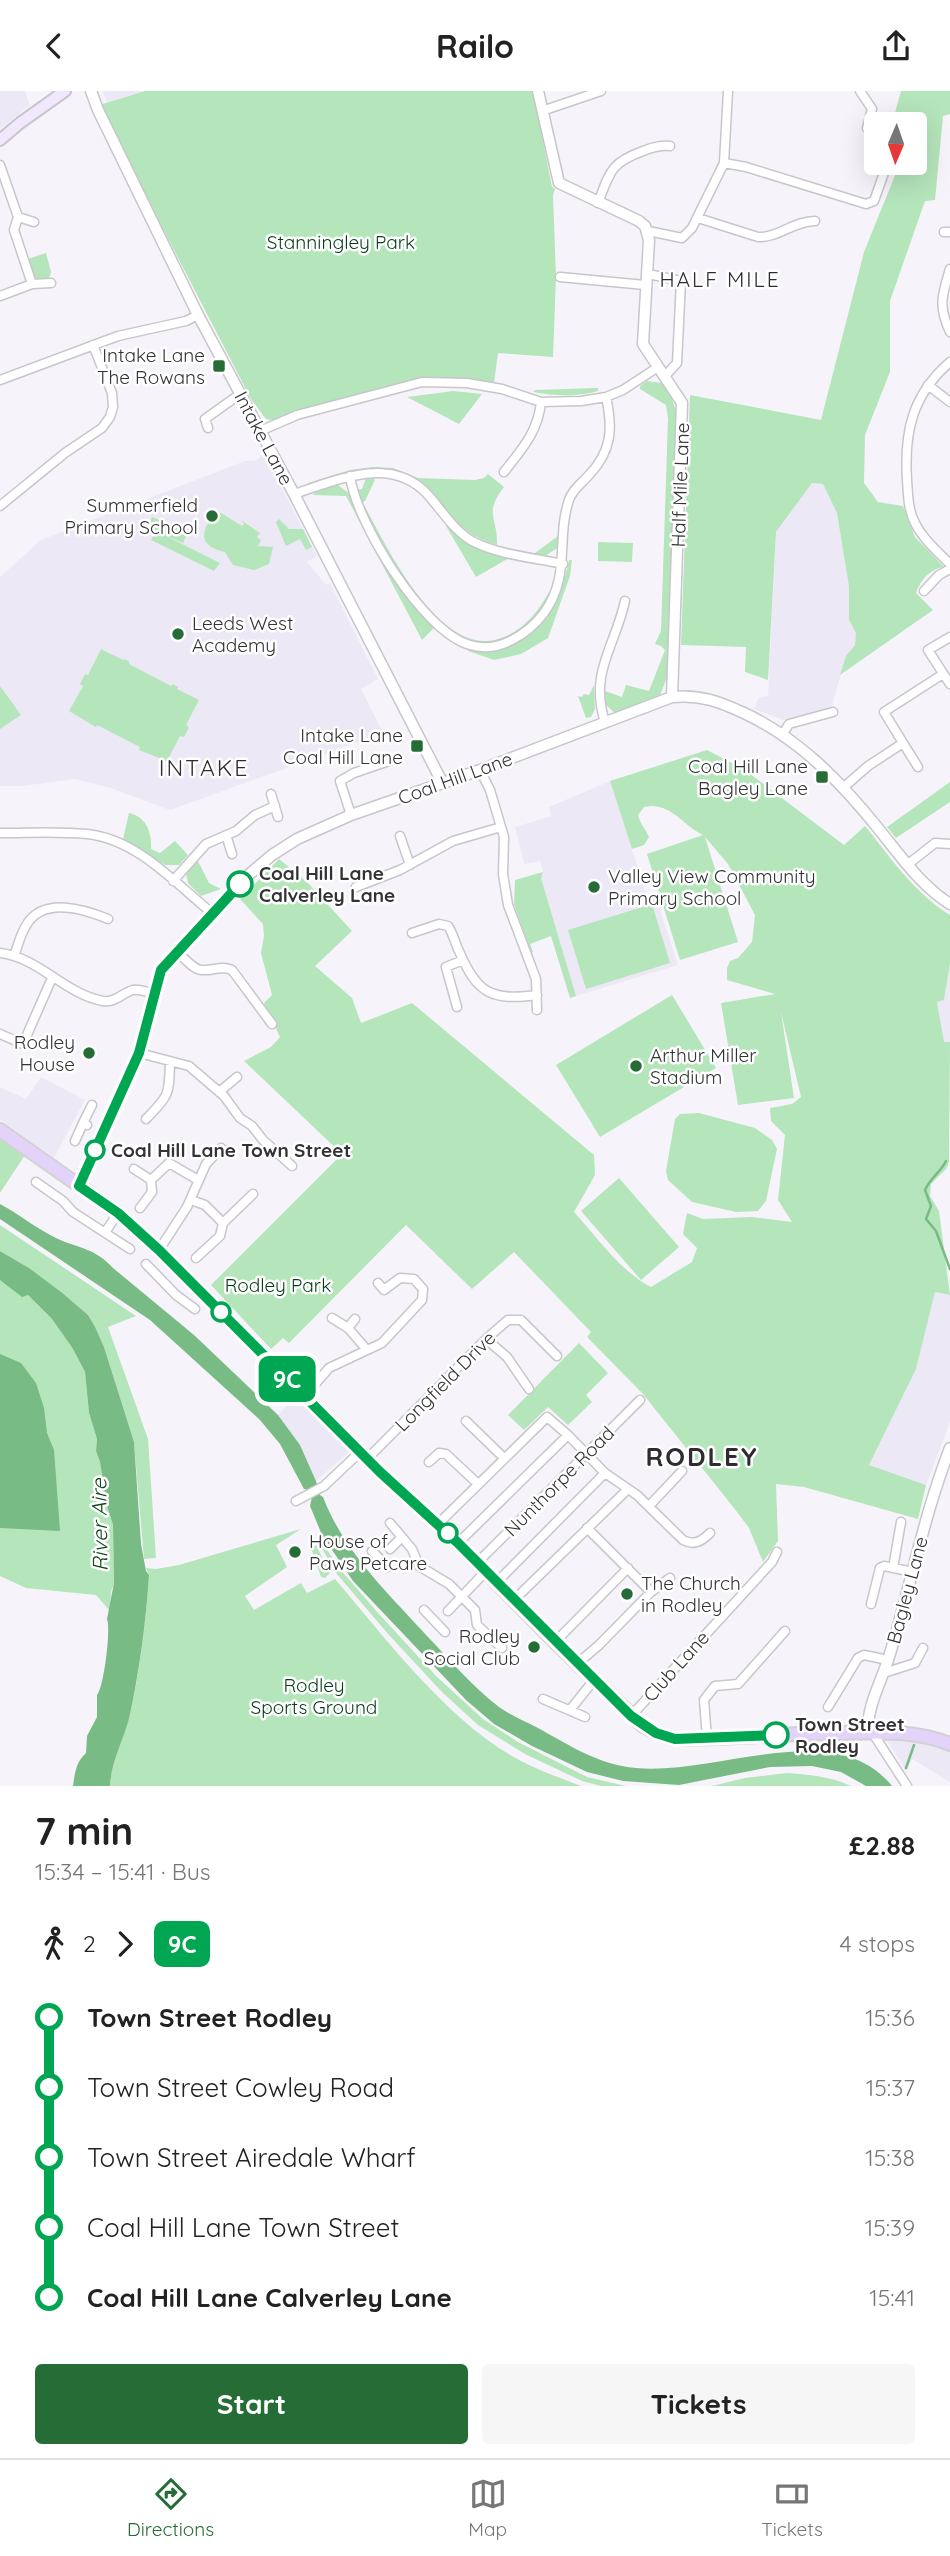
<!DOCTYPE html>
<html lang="en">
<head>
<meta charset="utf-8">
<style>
  body { margin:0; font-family:Quicksand,sans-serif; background:#f6f6f6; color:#222; height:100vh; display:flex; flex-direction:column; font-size:26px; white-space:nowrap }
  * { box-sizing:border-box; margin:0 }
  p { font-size:23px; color:#767676 }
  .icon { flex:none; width:38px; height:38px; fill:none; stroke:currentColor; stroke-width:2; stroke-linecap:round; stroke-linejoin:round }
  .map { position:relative; height:1695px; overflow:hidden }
  .side { display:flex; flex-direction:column; background:#fff; flex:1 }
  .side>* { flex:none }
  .badge { padding:0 14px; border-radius:10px; font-size:24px; line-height:46px }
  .needle { width:46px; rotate:182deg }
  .buttons { position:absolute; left:864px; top:21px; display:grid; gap:14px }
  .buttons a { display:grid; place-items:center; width:63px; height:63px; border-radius:7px; background:#fff; box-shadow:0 7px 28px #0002; font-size:35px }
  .map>.badge { position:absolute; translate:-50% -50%; box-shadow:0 0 0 4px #fff }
  .legs { display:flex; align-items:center; gap:10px; height:77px; padding:0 35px; font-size:23px }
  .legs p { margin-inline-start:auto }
  .head { display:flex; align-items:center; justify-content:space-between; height:119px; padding:0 35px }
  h1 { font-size:38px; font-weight:700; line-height:52px }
  .cta { display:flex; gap:14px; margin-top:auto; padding:14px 35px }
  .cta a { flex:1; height:80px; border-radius:7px; background:#266c37; color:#fff; font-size:28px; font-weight:700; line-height:80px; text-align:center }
  .cta a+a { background:#f6f6f6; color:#222 }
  ul { padding:0 35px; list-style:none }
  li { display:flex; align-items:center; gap:24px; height:70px; font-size:26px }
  li i { display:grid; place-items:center; width:10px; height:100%; margin:0 9px; background:currentColor }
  li i::after { content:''; width:18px; height:18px; margin:-9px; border:5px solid; border-radius:50%; background:#fff }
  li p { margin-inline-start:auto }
  li:first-child i { background:linear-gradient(#0000 50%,currentColor 0) }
  li:last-child i { background:linear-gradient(currentColor 50%,#0000 0) }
  header { display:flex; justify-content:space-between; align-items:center; height:91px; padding:0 35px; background:#fff; font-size:32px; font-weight:700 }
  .tabs { display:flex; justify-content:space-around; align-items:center; height:98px; border-top:2px solid #e0e0e0; background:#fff; font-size:19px; color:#767676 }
  .tabs a { display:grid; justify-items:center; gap:4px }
  .tabs .active { color:#266c37 }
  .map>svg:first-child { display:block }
  .built { fill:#ede8f5 }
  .green { fill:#b5e5bb }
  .water { fill:#78bb84 }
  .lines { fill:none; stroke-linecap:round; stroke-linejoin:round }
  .stream { stroke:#78bb84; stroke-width:2.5 }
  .minor-casing { stroke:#c8c5cc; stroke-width:11 }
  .tertiary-casing { stroke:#c8c5cc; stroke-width:13 }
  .secondary-casing { stroke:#c8c5cc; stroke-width:14 }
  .primary-casing { stroke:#d2d2d2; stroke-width:16 }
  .minor { stroke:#fff; stroke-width:8 }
  .tertiary { stroke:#fff; stroke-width:10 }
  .secondary { stroke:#f1e8fd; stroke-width:10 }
  .primary { stroke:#e3d2fa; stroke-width:12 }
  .line-1-casing { stroke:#fff; stroke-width:16 }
  .line-1 { stroke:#00a651; stroke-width:10 }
  .poi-dot { fill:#266c37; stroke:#fff; stroke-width:2.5 }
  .stop-1-dot { fill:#fff; stroke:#00a651; stroke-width:3.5 }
  .labels { text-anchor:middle; stroke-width:5; stroke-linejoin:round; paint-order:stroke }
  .park-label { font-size:19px; fill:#083c18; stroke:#fff }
  .poi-label { font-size:19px; fill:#333234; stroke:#fff; text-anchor:end }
  .street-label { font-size:19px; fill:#333234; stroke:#fff }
  .stop-label { font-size:19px; font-weight:bold; fill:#333234; stroke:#fff; text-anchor:start }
  .neighbourhood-label { font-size:21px; letter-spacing:2px; fill:#2e2c31; stroke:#fff }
  .water-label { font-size:21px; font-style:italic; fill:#154621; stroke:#fff }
  .quarter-label { font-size:23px; letter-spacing:2px; fill:#2e2c31; stroke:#fff }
  .district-label { font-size:26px; font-weight:bold; letter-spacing:2px; fill:#2e2c31; stroke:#fff }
</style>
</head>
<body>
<header><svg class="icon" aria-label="back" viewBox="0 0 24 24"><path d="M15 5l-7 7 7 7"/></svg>Railo<svg class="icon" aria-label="share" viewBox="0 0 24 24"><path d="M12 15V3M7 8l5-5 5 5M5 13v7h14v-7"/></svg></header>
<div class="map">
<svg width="950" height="1695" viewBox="0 0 950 1695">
  <rect width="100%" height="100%" fill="#f6f4fa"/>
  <!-- built -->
  <path class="built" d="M0,0H25L30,14L0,38Z
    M102,0H145L107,11Z
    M264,362L317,465L307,471L326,494L330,492L378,588L361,598L383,642L170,719L111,697L75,688L22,695H0V486L41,449L245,370H255Z
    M812,392L823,393L837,422L849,496V529L856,542L855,554L846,565L831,618L783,629L754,618L759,606L768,605L776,441Z
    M610,690L647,805L656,807L678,874L576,905L541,787L543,781L540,770L524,773L515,736L551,725L549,716Z
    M950,872V951L944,952L937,911L944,909Z
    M41,986L85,1009L54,1067L0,1029V996L26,1008Z
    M935,1201L950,1204V1331L926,1394L869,1374L916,1278Z
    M299,1302L352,1358L316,1390L300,1354L278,1324Z
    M886,1648L924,1651L950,1661V1691L912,1668L906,1680Z"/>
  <!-- green -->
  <path class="green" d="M145,0H533L552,96L555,98L553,104L556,186L553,266L498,262L494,292L445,287L417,289L272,329L266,328L251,308L99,14Z
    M901,0H950V23L943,25L935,109L925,110L890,210V281L865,344L864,392L878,411L903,415L915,446L944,476C930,478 921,488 916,502L933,519L840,584L846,565L855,554L856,542L849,529V496L837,422L823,393L812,392L776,441L768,589L745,581L746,556L681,554L690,304L821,329L864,161L898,77L880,72H915V33H892Z
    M46,162L51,181L49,187L42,190L34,186L28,168Z
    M647,290L662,292L670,302L677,323L668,584L660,604L615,622L606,614L605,600L622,606L626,594L649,600L665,559L661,555L655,553L661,540L668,328L666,314L640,298V295Z
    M598,297V300C576,306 555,305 533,301L535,299Z
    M453,300L482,303L459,333L407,306Z
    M373,376L393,377L418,387L475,389L484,387L488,383L504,396C483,423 498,426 497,454C472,447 458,434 441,414C397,363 366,376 309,395L308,392L350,379Z
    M371,386L375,389L365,410L361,412L357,399L362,398L366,387Z
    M338,394L351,404L358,422L435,536L422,549L346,405L313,404L315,400Z
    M364,414C387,456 442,573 504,546C525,537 538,521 549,501L551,503C480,627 394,486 362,415Z
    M216,419L242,435L244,433L241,429L260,442L257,446L261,449L258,455L273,456L269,473L254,479L233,474L225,461C195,454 202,439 216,419Z
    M152,426L188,441L183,452L162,443L220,472L214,480L151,449L156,440L148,436Z
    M279,428L289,438H303L312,456L306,459L300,448L286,455L276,431Z
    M447,434L463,450L509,467L476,486L446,435Z
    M558,445L559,456L545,465L535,463V462Z
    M598,451L633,452L632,471L598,470Z
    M569,469H572L570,485L548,547L521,563L494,569L468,560L469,558C522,574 561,513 569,469Z
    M101,558L123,569L124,568L129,570V573L171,595L173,593L178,596L177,598L199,609L186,634L189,636L184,646L180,645L167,670L139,659L140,656L97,634L96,636L69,620L83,595L80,593L85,583L88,584Z
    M594,594L595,618L591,626L586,627L578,605L582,606L584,603L589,604Z
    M0,595L21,624L0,638Z
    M707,659L745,679L844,754L865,735C891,767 914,802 950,824V872L944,909L937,911L944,951H950L949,1071L947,1077L931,1093L930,1105L939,1120L950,1204L935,1201L916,1278L869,1374L926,1394L918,1428L804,1396L776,1393L778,1450L763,1471L749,1437L734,1417L643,1303L587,1246L591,1241L514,1161L472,1198L406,1134L289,1252L283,1247L271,1258L211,1194L342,1063L244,970L271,956L280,946L264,912L272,904L261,862L264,845L263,833L240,808L279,768L308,792L352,840L315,875L352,907L361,932L412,912L594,1064L595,1084L574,1121C597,1146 620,1180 651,1196L692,1171L697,1157L683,1143L687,1122L703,1128L751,1126L792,1131L778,1109L785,1044L771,1030L770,1017L792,1013L801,1006L781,921L794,1007L738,1014L721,912L775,903L727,889V877L730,870L738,867L752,851L755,824L728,773L705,746L738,851L680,869L647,763L703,744C683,735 670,710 644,716L638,724C640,733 646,738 649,746L644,754L632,758L610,690Z
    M950,691V711L896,747L887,736Z
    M129,722C147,726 152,742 151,758L160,762L175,750L188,764L179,774H165L123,748Z
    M198,770L209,792L221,798L201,805L188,792L186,782L194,771Z
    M543,781L541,787L576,905L570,907L551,845L530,853L533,861L531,862L514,813L515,789Z
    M652,813L670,872L586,898L568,839Z
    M672,904L716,977L600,1046L556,974Z
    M699,1022L755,1037L772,1049L777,1058L766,1110L758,1120L736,1121L692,1111L668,1089L666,1080L675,1028L680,1023Z
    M0,1048L25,1064L0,1102Z
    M619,1087L679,1156L641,1189L581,1120Z
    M0,1134L136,1225L108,1236L148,1348L156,1467L144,1468L134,1351L104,1256L88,1224L29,1177L0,1160Z
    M0,1189L27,1203L52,1228L73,1258L85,1281L89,1322L97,1348L96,1360L100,1371L107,1415L113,1434L114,1492L111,1501L110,1520L96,1504L26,1497L0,1485Z
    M579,1252L608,1282L586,1304L592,1311L568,1334L548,1316L524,1339L508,1324Z
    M301,1438L276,1454L287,1476L245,1505L254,1519L301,1492L307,1502L335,1488C387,1549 450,1633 521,1670C540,1680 561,1687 581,1695H110C111,1671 123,1649 129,1626C140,1584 146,1528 149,1484L146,1477L156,1478L179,1474Z
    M322,1451L339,1477L379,1523L437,1586L483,1628L518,1651L587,1686L626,1695H601L582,1690L525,1663L478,1634L442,1601L389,1544L336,1482L319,1452Z
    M316,1454L330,1482L325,1487L321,1486L311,1457Z
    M787,1682C810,1684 830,1685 851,1695H712L745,1687Z"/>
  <!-- water -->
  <path class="water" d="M0,1113C19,1123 37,1138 56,1147C80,1158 95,1157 113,1177L194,1244L278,1324L300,1354L316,1390L320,1404L323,1406C344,1461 388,1502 427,1545C450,1569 472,1595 499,1616C510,1624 524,1630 536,1636C564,1651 591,1669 622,1675C704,1692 832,1620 892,1695H866L841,1681L812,1675L770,1676L679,1694L623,1690L587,1681L532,1655L494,1633L466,1609L353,1490L322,1444L310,1415L312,1406L309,1399L304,1398L280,1353L260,1329L150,1229L0,1128Z
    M0,1160L29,1177L61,1201L88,1224L95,1236L104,1256L134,1351L141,1453L146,1480L149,1484C146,1530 140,1577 130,1623C125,1647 111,1669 110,1695H73C75,1681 76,1671 86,1662L87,1645L97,1626V1604C104,1596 111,1538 107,1528L114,1492L113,1434L107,1415L100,1371L96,1360L97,1348L89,1322L85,1281L73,1258L52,1228L28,1204L22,1206L0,1189Z
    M0,1263L21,1272L36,1292L44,1317L47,1342L54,1359L60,1440L0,1437Z"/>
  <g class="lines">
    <!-- stream -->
    <path class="stream" d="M946,1070C940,1082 931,1086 925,1099L931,1115L926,1128L936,1140L950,1178
      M906,1677L914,1654"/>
    <defs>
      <path id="minor" d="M860,0L872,18L867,37
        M542,20L601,0
        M724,72L746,76L866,113L874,110L884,82
        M0,74L18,126L14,139L32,193
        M598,112C610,81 610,72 643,60C653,56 660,54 670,55
        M18,126L34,131
        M698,127L758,146C778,147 794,130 815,130
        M648,140L682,147L692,137L724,72L728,0
        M944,141H950
        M950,178C942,204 938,215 950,241
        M653,184L681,190L677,272L665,285
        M560,186L645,194
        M0,205L32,193L51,192
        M950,271C912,304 904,341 907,389C908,403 908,419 915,432C923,448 937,460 950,473
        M0,289L118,245L186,230L198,224
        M928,294L950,311
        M208,337L205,328L240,303
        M260,340L297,324L422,291L467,292L502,298L541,311L581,310L606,306L623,299L658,276
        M504,381C522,358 538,341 541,311
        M350,385C356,431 423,541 470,554C498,563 528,543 544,522C571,485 556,447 569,409C572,399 582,392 589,384C612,360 613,337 606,306
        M294,403C338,389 392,363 429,405C443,421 455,441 474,451C500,464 535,467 563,473
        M0,415L65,362L102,337L110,326L113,316L112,302L93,254
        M924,500L939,484L950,478
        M950,546L928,559L950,593
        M605,631C589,581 615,556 625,510
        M783,643L789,633L833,621
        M903,652L918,676
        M480,679L490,699L504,746L503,783L508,814L536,888L537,919
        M844,696L868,675L903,652L884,621L943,583
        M271,703L278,726
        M351,724L340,690L354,682L392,669
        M0,742C29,742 58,740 87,743C137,748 176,793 213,823
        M226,744L232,763
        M400,745L410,774
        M907,774L935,752L950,753
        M173,790L206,753L236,740L255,724L275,715
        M356,796L400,779L453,750L501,736
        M412,842L439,833L448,835C453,842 455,852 459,860C477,903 492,910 537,904
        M177,861C184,866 193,879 202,879C214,880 220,874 232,879L272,933
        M0,862C38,866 65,903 103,910C115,912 122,902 133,899C140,898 147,901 154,903
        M15,863C18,853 21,842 27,833C44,806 84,818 108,828
        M457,916L446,876L463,869
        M0,943L23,953L52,887
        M139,962L189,975L224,1005L240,1027L252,1035L263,1049L292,1075
        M219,1001L237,986
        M146,1028C170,1004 169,1003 170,971
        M83,1032L92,1014
        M75,1050L83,1032L87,1034
        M134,1078L151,1089
        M36,1091L63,1110L73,1121L130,1158
        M191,1109L205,1114L223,1132
        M140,1117L152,1101L151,1089L169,1072L198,1089
        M106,1140L118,1122
        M159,1159L187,1116L206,1073L221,1057
        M196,1167L220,1145L223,1132L253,1103
        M146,1173L176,1204L195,1218
        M332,1227L348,1237L367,1259
        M348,1237L355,1228
        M486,1248L507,1266L529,1298
        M305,1305L329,1277L382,1252L422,1209L423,1198L414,1188L400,1187L384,1199L378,1192
        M466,1330L504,1367
        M367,1368L486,1248L508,1229H521L557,1265
        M429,1371L439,1362L446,1363L478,1393
        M296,1410L324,1395L360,1361
        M649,1415L682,1380
        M390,1432L412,1458L419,1475L449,1493L475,1519L477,1534L502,1557
        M438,1433L547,1326L568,1344L605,1382L637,1404L683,1449C694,1455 702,1450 710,1442
        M587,1437L651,1501
        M458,1452L568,1344
        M390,1458L402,1446
        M372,1460L388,1476
        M478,1471L640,1309
        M893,1477L901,1431
        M497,1491L605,1382
        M514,1509L628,1398
        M871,1513L880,1477L884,1475L913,1481
        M424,1519L445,1541
        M448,1520L486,1480
        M555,1551L628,1477
        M578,1572L599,1554L651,1501L670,1487
        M884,1582L915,1572L923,1557
        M543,1608L585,1626
        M828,1616L858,1567L864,1564L888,1569
        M570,1619L594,1589
        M631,1625L772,1471L777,1461
        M872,1641L907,1695
        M707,1648L704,1609L715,1595L738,1593L785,1540"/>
      <path id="tertiary" d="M91,0L98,19L198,224L294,403L442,691
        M538,0L559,92L639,130L645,135L649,149L643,253L682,312L672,606
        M79,1095L139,962L161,879L245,787L272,764L297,748L351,724L480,679L672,606C700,603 720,611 744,622C799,648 839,689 877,736C900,764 919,793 950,813
        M868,1641C867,1616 880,1593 888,1569C910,1499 923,1426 950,1357"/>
      <path id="secondary" d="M0,49L20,32L65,0"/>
      <path id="primary" d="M0,1039L118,1122L159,1159L380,1381L458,1452L555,1551L642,1634L656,1642L675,1648C731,1648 787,1642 843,1642C881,1641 915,1639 950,1653"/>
    </defs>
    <!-- minor casing -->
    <use href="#minor" class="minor-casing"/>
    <!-- tertiary casing -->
    <use href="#tertiary" class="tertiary-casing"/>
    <!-- secondary casing -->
    <use href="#secondary" class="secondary-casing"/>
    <!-- primary casing -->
    <use href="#primary" class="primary-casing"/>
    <!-- minor -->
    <use href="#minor" class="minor"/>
    <!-- tertiary -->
    <use href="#tertiary" class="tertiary"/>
    <!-- secondary -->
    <use href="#secondary" class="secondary"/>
    <!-- primary -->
    <use href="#primary" class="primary"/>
  </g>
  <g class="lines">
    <defs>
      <path id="line-1" d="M240,793L161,879L139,962L79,1095L118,1122L159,1159L380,1381L458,1452L631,1625L656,1642L675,1648L776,1644"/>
    </defs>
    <!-- line-1 casing -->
    <use href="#line-1" class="line-1-casing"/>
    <!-- line-1 -->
    <use href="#line-1" class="line-1"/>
  </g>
  <!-- markers -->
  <g class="poi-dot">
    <rect x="212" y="268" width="14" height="14" rx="3.5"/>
    <circle cx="212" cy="425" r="7"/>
    <circle cx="178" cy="543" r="7"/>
    <rect x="410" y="648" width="14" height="14" rx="3.5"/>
    <rect x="815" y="679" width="14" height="14" rx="3.5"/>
    <circle cx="594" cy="796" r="7"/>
    <circle cx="89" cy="962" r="7"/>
    <circle cx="636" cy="975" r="7"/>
    <circle cx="295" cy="1461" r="7"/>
    <circle cx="627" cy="1503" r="7"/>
    <circle cx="534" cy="1556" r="7"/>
  </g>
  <g class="stop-1-dot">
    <circle cx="240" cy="793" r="12"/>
    <circle cx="95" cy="1059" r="9"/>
    <circle cx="221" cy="1221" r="9"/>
    <circle cx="448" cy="1442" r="9"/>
    <circle cx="776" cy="1644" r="12"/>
  </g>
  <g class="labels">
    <!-- park labels -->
    <g class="park-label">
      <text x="341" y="158">Stanningley Park</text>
      <text x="278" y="1201">Rodley Park</text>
      <text x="314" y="1601">Rodley<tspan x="314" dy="22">Sports Ground</tspan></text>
    </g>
    <!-- poi labels -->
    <g class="poi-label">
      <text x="205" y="271">Intake Lane<tspan x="205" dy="22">The Rowans</tspan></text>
      <text x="198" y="421">Summerfield<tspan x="198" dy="22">Primary School</tspan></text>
      <text x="192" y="539" text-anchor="start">Leeds West<tspan x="192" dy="22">Academy</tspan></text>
      <text x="403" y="651">Intake Lane<tspan x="403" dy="22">Coal Hill Lane</tspan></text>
      <text x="808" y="682">Coal Hill Lane<tspan x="808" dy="22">Bagley Lane</tspan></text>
      <text x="608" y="792" text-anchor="start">Valley View Community<tspan x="608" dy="22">Primary School</tspan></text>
      <text x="75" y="958">Rodley<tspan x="75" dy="22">House</tspan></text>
      <text x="650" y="971" text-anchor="start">Arthur Miller<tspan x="650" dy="22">Stadium</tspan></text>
      <text x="309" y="1457" text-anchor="start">House of<tspan x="309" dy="22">Paws Petcare</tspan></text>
      <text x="641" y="1499" text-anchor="start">The Church<tspan x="641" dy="22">in Rodley</tspan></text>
      <text x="520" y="1552">Rodley<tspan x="520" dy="22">Social Club</tspan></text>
    </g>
    <!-- street labels -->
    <g class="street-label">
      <text transform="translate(264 347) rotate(62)" y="7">Intake Lane</text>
      <text transform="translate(680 394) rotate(-88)" y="7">Half Mile Lane</text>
      <text transform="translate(455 687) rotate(-20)" y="7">Coal Hill Lane</text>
      <text transform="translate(445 1290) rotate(-45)" y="7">Longfield Drive</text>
      <text transform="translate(559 1390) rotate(-45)" y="7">Nunthorpe Road</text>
      <text transform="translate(907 1499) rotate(-75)" y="7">Bagley Lane</text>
      <text transform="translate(676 1575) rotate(-48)" y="7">Club Lane</text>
    </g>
    <!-- stop labels -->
    <g class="stop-label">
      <text x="259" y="789">Coal Hill Lane<tspan x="259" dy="22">Calverley Lane</tspan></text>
      <text x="111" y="1066">Coal Hill Lane Town Street</text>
      <text x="795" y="1640">Town Street<tspan x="795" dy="22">Rodley</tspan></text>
    </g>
    <!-- neighbourhood labels -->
    <g class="neighbourhood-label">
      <text x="720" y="196">HALF MILE</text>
    </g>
    <!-- water labels -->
    <g class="water-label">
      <text transform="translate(100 1434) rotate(-91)" y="7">River Aire</text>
    </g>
    <!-- quarter labels -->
    <g class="quarter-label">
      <text x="204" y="685">INTAKE</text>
    </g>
    <!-- district labels -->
    <g class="district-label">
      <text x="702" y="1375">RODLEY</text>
    </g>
  </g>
</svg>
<div class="buttons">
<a><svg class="needle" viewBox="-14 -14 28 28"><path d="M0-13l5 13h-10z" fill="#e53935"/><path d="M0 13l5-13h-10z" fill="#767676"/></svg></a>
</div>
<b class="badge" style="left:287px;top:1288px;background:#00a651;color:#fff">9C</b>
</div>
<section class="side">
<div class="head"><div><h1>7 min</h1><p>15:34 – 15:41 · Bus</p></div><b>£2.88</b></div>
<div class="legs"><svg class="icon" aria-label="walk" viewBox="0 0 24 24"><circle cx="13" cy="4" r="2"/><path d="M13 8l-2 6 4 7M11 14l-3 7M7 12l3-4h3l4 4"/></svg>2<svg class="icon" aria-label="forward" viewBox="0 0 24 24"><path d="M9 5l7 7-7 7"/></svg><b class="badge" style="background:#00a651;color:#fff">9C</b><p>4 stops</p></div>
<ul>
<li><i style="color:#00a651"></i><b>Town Street Rodley</b><p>15:36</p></li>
<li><i style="color:#00a651"></i><span>Town Street Cowley Road</span><p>15:37</p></li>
<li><i style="color:#00a651"></i><span>Town Street Airedale Wharf</span><p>15:38</p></li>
<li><i style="color:#00a651"></i><span>Coal Hill Lane Town Street</span><p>15:39</p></li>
<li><i style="color:#00a651"></i><b>Coal Hill Lane Calverley Lane</b><p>15:41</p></li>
</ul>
<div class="cta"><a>Start</a><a>Tickets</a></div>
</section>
<nav class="tabs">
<a class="active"><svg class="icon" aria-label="directions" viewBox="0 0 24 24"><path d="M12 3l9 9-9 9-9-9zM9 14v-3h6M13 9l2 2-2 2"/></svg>Directions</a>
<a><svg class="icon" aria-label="map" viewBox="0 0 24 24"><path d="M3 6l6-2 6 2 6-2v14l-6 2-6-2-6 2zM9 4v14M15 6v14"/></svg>Map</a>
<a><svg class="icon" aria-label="tickets" viewBox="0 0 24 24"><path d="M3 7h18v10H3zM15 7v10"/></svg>Tickets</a>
</nav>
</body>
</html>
